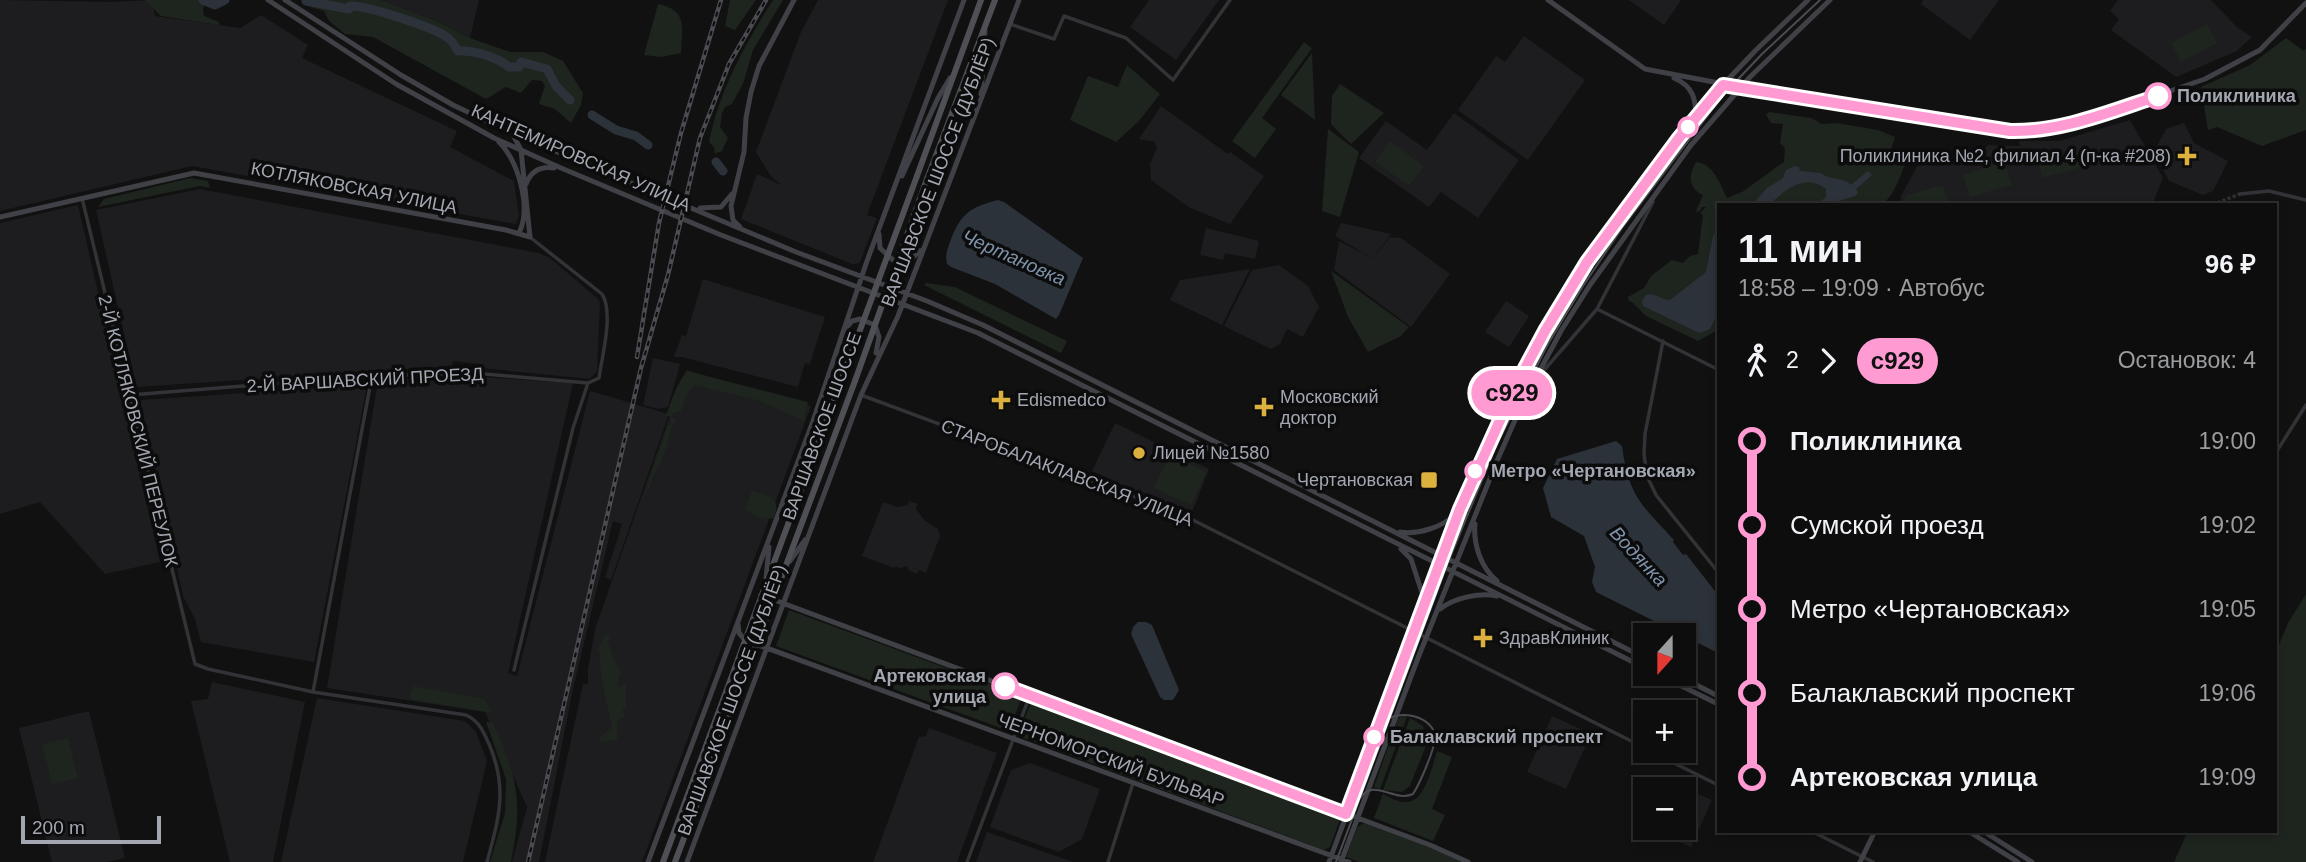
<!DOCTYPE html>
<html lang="ru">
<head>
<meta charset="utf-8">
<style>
  body { margin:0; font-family:Arial,sans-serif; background:#1b1b1c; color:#f1f3f6; height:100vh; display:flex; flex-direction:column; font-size:26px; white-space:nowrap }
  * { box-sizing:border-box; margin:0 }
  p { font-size:23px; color:#9a9c9e }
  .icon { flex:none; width:38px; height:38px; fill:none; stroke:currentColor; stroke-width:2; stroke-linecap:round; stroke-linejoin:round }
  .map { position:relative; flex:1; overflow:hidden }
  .panel { position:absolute; left:1717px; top:203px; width:560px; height:630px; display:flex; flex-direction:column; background:#0d0d0e; border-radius:0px; box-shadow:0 4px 10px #0003,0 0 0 2px #2d2d2e }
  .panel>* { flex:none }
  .badge { padding:0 14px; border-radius:23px; font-size:24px; line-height:46px }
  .needle { width:46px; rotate:201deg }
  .fabs { position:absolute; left:1633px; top:623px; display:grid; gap:14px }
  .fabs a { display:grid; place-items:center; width:63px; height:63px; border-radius:0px; background:#0d0d0e; box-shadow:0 4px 10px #0003,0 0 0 2px #2d2d2e; font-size:35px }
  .scale { position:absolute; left:21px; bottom:18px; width:140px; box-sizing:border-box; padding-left:7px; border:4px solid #a3a7b1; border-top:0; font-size:19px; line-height:24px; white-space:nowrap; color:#a3a7b1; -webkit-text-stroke:5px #0c0c0d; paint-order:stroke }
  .map>.badge { position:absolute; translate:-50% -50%; box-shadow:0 0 0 4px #fff }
  .legs { display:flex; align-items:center; gap:10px; height:77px; padding:0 21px; font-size:23px }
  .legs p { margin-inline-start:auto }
  .headline { display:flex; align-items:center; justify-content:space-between; height:119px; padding:0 21px }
  h1 { font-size:38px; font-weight:700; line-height:52px }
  ul { padding:0 21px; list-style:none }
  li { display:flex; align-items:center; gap:24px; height:84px; font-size:26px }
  li i { display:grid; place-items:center; width:10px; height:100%; margin:0 9px; background:currentColor }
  li i::after { content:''; width:18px; height:18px; margin:-9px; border:5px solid; border-radius:50%; background:#0d0d0e }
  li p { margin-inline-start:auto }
  li:first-child i { background:linear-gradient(#0000 50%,currentColor 0) }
  li:last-child i { background:linear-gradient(currentColor 50%,#0000 0) }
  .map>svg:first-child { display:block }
  .built { fill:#1d1d1f }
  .green { fill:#1e241e }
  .water { fill:#2c3239 }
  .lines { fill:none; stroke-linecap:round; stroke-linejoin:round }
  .river { stroke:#2c3239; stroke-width:9 }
  .street-tunnel { stroke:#2e2f32; stroke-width:3.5; stroke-dasharray:3.5 2; stroke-linecap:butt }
  .street { stroke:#323336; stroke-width:3.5 }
  .secondary { stroke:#404146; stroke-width:5 }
  .primary { stroke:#4e5055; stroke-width:6 }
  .tram { stroke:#4b4c51; stroke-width:2 }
  .rail-casing { stroke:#4b4c51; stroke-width:4.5 }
  .rail { stroke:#0c0c0d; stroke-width:2; stroke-dasharray:5; stroke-linecap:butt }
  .primary-bridge { stroke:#4e5055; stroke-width:6 }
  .line-1-casing { stroke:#fff; stroke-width:16 }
  .line-1 { stroke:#ff9ad2; stroke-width:10 }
  .stop-1-dot { fill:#fff; stroke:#ff9ad2; stroke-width:3.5 }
  .poi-dot { fill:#dcb03e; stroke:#0c0c0d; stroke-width:2.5 }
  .labels { text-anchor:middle; stroke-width:7; stroke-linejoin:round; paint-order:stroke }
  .stop-label { font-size:18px; font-weight:bold; fill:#a3a7b1; stroke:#0c0c0d; text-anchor:start }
  .poi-label { font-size:18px; fill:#a3a7b1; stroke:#0c0c0d; text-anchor:start }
  .street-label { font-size:18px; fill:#a3a7b1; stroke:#0c0c0d }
  .water-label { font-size:19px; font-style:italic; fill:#7e92a9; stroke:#0c0c0d }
</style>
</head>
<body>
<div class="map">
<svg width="2306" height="862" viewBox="0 0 2306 862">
  <rect width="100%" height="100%" fill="#111112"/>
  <!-- built -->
  <path class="built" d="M0,0L110,2L152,0L155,16L240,28L261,15L308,45L302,58L457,131L450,147L514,181L519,216L516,224L192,166L0,211Z
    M381,0H479L470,38L439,22Z
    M818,0H948L867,215L877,218L860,262L856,264H852L741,219L757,174L781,185L770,175L756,152L801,32Z
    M1149,0H1219L1176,60L1130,27Z
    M1629,0H1681L1664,25Z
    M1923,0H1999L1970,40L1921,4Z
    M2118,0H2211L2238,28L2252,37L2237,51L2176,77L2111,30L2119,19L2110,11Z
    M1524,36L1585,80L1528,160L1458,110L1496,56L1505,62Z
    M1161,106L1228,154L1230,152L1264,176L1230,224L1190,208L1151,180L1150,164L1157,148L1155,142L1139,139Z
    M1454,113L1519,160L1478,218L1441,192L1429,207L1359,158L1386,121L1427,150Z
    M2130,120L2163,178L2152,205H1900L1901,196L1924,154L1982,162L1984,149L1988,145L2020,146L2019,141H2059Z
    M2184,123L2194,143L2228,161L2213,191L2203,195L2169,181L2154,151L2166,129Z
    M200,189L539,253L550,258L598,299L600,303L597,371L590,379L482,368L478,364L453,361L452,366L136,387L96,210Z
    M78,205L160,562L105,574L40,502L0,514V223Z
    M1341,223L1391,234L1373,258L1390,237L1401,238L1450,274L1411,327L1334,270L1339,241L1373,259L1335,236Z
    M1206,228L1259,241L1255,259L1225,253L1223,260L1200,255Z
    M1279,265L1308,286L1319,307L1303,337L1287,329L1280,344L1271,349L1224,326L1252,270Z
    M1250,269L1222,325L1170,300L1180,280Z
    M703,279L825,317L810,364L805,363L798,387L682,357H674L682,335L686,336Z
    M1506,301L1529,316L1509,347L1485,332Z
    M653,358L680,364L668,407L659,409L643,405Z
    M686,370L811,406L642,862H545L583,684H588V669L595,629Z
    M443,377H481L573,383L508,673L517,676L590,391L669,414L611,580L605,577L622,524L613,521L573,689L539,862H512L527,807L485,712L327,688L378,381Z
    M363,385L366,391L314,662L201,642L195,619L183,596L140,400Z
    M1115,423L1209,469L1192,512L1143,494L1092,471Z
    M909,501L918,504L916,509L924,520L938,529L940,536L926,573L919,570L917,574L908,570V567L904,566L902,569L895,566L894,568L862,556L883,502L898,507L908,505Z
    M212,682L305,702L273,862H230L191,701L208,699Z
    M317,698L465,721L476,732L487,761L463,862H281Z
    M89,711L125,858L106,862H52L19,728Z
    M1552,716L1591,734L1566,789L1527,772Z
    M929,728L997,753L957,862H873L919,737L926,736Z
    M1030,763L1100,789L1082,839L1059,852L990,827L1011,770Z
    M1666,780L1712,800L1691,847L1647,828H1684V789H1661Z
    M987,832L1073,862H976Z"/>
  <!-- green -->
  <path class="green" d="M145,0H206L203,9L204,16L219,22V25L161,16Z
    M302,0H381L439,22L470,38L510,52H543L563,61L583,93L581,105L571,123L555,109L539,104L545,86L542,81L532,80L521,93L506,87L486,99L373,37L345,34L329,21L324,11L310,7Z
    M730,0H756L735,30L725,26Z
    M773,0H783L753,50L743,84L732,104L725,107L722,113L720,127L728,138L722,151L715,154L714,147L709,142C719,91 745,44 773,0Z
    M658,4C688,10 682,27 681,53L661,57L644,55Z
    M2207,24L2217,43L2181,62L2171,43Z
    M2286,38L2304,51L2306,48V130L2262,146L2217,127L2208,130L2201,87L2250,65Z
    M1304,42L1312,48L1262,118L1276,129L1255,158L1232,141Z
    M1312,53L1315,120L1281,95Z
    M1127,65L1160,94L1139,121L1116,142L1070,120L1088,76L1118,87Z
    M1340,84L1384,113L1351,144L1331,124L1332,96Z
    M1769,112L1811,118L1822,124L1836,123L1878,130L1895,137L1889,156L1906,161C1900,177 1895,194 1882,205H1718V330L1698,341L1646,316L1632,302L1629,301L1628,297L1644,288L1651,276L1672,260L1683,263L1690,256L1698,254L1703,215L1700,213L1706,207H1702L1699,212L1696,211L1703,195C1688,189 1688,175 1696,162C1714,164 1720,184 1727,198L1742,192L1784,162L1785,148L1780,143L1783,124L1771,123L1766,115Z
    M1328,129L1359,152L1340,217L1322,211Z
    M1390,141L1424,166L1409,186L1375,162Z
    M2082,149L2087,166L2042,178L2038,161Z
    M2005,162L2012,185L1970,197L1963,175Z
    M190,178L208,181L210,188L200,186L98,207L104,199Z
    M1938,186L1944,188L1948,201L1946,205H1905L1904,199L1907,195Z
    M1331,271L1409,327L1401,336L1368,352L1348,317Z
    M926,283L955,287L1067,341L1061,353L924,285Z
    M687,371L808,402L804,421L757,400L694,385L685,397L681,411L673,413L672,417L676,420C669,430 668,444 664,455C660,465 650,479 650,489L646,490L668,425H671V416H666C671,401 677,383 687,371Z
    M1171,454L1206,472L1191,505L1153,488Z
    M752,491C769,495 783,499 773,519L757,517L745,509Z
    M2306,594V862H2174L2188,831H2275V654L2288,623Z
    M789,610L1022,696L1010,729L1009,731L776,646Z
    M605,634L611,636L608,641L613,658L621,672L617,685L622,687L624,683L627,684C626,692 625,699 627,707L625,709L622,707L625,716L617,722V740L601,742L599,738L612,727C609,712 596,664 601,653L598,650Z
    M413,686L485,699L492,713L409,699Z
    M1036,699L1337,811L1340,819L1330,847L1324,850L1021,737L1019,733L1031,702Z
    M1402,716L1407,717L1380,789L1374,787L1398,719Z
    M1410,718L1423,726L1427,743L1410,786L1402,792L1383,790Z
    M486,722L493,723C518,777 523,803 511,862H490L505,813L506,779Z
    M68,738L78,778L52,784L42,744Z
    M1437,751L1452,757L1432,809L1445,815L1433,841L1374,818L1383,794C1389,797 1397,802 1405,802C1425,804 1432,766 1437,751Z
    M1364,823L1429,847L1462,862H1359L1346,857L1357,827Z"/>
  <!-- water -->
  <path class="water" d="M1795,166L1799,167L1800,171L1821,173C1830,181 1842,176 1851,185L1868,171L1872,175L1856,189L1858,193L1855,196L1825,205H1816L1826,197V189C1805,172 1784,191 1769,205H1752L1767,188L1783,178L1786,170Z
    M998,200L1004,202L1083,258L1059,315L1056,319L995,284L951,267L947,264C945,255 947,250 950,242C960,215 969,207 998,200Z
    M1718,227V313L1710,329L1700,333L1695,331L1643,306L1642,301L1646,295C1654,292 1661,300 1670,300L1706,272L1713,236Z
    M1616,441L1622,446C1629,497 1641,504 1674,540L1673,542L1683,555L1686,554L1718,595V653L1596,592L1592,582L1595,567L1584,536L1551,517L1543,488L1557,459Z
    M1138,622H1146L1152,625L1179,690L1173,700H1164L1160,697L1131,634L1133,627Z"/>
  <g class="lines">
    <!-- river -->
    <path class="river" d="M203,0L215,5L225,0
      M306,1L349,9L350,6C366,5 436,28 448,38C453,41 455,47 458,51C474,50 497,57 509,67H519L521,62L547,69L556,86L570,100
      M592,115L616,130L636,136L648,145
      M716,162L723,171"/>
    <!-- street-tunnel -->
    <path class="street-tunnel" d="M2212,205L2240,194"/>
    <!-- street -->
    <path class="street" d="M1010,24L1054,39L1064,16L1126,38L1173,80L1230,0
      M2240,194L2269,191L2306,200
      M82,198L195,664L208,669L313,692L466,715C479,721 483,731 489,744C508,788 499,818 487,862
      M1597,309L1717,369
      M1663,341L1645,434L1644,454L1647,476L1656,495L1718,572
      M1539,376L1597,309L1653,202
      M130,395L372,376L474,373L588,383L599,378C602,356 614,313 602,294L531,238
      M861,395L1179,513L1645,748
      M2275,454L2306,405
      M514,670L573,428L588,383
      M313,692L372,376
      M1650,751L1718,785
      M1811,831L1873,862
      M967,862L1030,695
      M1108,862L1133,783"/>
    <!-- secondary -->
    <path class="secondary" d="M268,0L396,84L494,138L561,168L721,235L978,333L1645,668
      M285,0L401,75L453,105L512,133L796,252L927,301L983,325L1645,658
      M1548,0L1645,69L1777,94L2001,130H2031L2080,122L2205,79L2260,50L2306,3
      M1674,78C1693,86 1696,99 1696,118
      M981,94L985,30
      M499,142C518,161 532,207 519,233
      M902,176L938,98L950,78
      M526,184C531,171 541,166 554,168
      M700,208L721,207L732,194
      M0,217L194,173L506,230L530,237L521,150L512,133
      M740,227L733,220L731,206L744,152L746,118L751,92L759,66L794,0
      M879,234L880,248L893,260H910L920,251
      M845,329L852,321L860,319L875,325L879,337L876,353
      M1475,524C1473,544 1481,568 1497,581
      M1400,532C1417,535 1444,527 1455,514
      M1401,549L1411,559L1425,602
      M790,561L805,540
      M766,579L769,547
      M761,595L1430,845L1468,862
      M1440,609C1454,598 1480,592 1497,596
      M738,624L739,633L745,640L1349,862
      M1657,674L1718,704
      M1675,674L1718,696
      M1968,831L2018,862
      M1983,831L2032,862
      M648,862L812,424L867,261L964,0
      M687,862L861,395L898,316L1019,0
      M1329,862L1465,496L1515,387L1545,331L1587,262L1679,138L1716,92L1756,50L1808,0
      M1341,862L1418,658L1497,461L1523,402L1561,331L1590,285L1691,145L1750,77L1830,0
      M1860,862L1875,831"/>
    <!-- primary -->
    <path class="primary" d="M917,176L981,0
      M927,179L995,0
      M663,862L843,376
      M675,862L855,381"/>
    <!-- tram -->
    <path class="tram" d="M1359,800C1373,776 1394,803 1413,794C1419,785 1436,747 1435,736C1433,716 1397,708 1385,722
      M1336,862L1449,560L1497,444L1548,344L1583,286L1622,228L1724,94L1762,54L1820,0"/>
    <defs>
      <path id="rail" d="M637,357L659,223L681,133L721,0
        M528,862L641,368L668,275L700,138L729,64L766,0"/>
    </defs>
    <!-- rail casing -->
    <use href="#rail" class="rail-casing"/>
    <!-- rail -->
    <use href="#rail" class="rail"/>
    <!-- primary-bridge -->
    <path class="primary-bridge" d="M843,376L917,176
      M855,381L927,179"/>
  </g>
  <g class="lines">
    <defs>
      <path id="line-1" d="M1005,686L1346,814L1460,509L1515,387L1545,331L1587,262L1679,138L1723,85L2010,131C2062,132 2109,112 2158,96"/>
    </defs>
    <!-- line-1 casing -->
    <use href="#line-1" class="line-1-casing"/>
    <!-- line-1 -->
    <use href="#line-1" class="line-1"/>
  </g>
  <!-- markers -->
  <g class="stop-1-dot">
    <circle cx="2158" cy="96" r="12"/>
    <circle cx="1688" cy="127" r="9"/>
    <circle cx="1475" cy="471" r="9"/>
    <circle cx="1005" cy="686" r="12"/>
    <circle cx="1374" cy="737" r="9"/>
  </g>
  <g class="poi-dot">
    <path d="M2183.5 145.5h7v7h7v7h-7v7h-7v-7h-7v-7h7z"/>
    <path d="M997.5 389.5h7v7h7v7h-7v7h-7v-7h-7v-7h7z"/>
    <path d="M1260.5 396.5h7v7h7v7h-7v7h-7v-7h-7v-7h7z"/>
    <circle cx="1139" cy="453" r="7"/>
    <rect x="1420" y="471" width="18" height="18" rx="3.5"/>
    <path d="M1479.5 627.5h7v7h7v7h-7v7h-7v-7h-7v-7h7z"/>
  </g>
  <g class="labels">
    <!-- stop labels -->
    <g class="stop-label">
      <text x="2177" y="102">Поликлиника</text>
      <text x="1491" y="477">Метро «Чертановская»</text>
      <text x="986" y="682" text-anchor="end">Артековская<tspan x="986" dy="21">улица</tspan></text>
      <text x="1390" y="743">Балаклавский проспект</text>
    </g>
    <!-- poi labels -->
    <g class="poi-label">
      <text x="2171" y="162" text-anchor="end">Поликлиника №2, филиал 4 (п-ка #208)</text>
      <text x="1280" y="403">Московский<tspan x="1280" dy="21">доктор</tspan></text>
      <text x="1017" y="406">Edismedco</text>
      <text x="1153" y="459">Лицей №1580</text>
      <text x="1413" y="486" text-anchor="end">Чертановская</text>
      <text x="1499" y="644">ЗдравКлиник</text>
    </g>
    <!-- street labels -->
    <g class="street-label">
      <text transform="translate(581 158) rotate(24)" y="6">КАНТЕМИРОВСКАЯ УЛИЦА</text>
      <text transform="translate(938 172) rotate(-69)" y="6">ВАРШАВСКОЕ ШОССЕ (ДУБЛЁР)</text>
      <text transform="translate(354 188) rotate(11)" y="6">КОТЛЯКОВСКАЯ УЛИЦА</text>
      <text transform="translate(365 380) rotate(-3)" y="6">2-Й ВАРШАВСКИЙ ПРОЕЗД</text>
      <text transform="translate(822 426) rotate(-70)" y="6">ВАРШАВСКОЕ ШОССЕ</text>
      <text transform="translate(138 431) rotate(76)" y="6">2-Й КОТЛЯКОВСКИЙ ПЕРЕУЛОК</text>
      <text transform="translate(1067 473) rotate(21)" y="6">СТАРОБАЛАКЛАВСКАЯ УЛИЦА</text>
      <text transform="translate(732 700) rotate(-70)" y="6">ВАРШАВСКОЕ ШОССЕ (ДУБЛЁР)</text>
      <text transform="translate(1111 760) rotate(20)" y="6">ЧЕРНОМОРСКИЙ БУЛЬВАР</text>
    </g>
    <!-- water labels -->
    <g class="water-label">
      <text transform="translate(1014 257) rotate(24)" y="7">Чертановка</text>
      <text transform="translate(1639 556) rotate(47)" y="7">Водянка</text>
    </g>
  </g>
</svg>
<div class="fabs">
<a><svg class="needle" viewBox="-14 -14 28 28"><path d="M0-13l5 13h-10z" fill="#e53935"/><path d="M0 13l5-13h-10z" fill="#9a9c9e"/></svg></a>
<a>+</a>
<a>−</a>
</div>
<div class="scale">200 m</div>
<b class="badge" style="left:1512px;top:393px;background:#ff9ad2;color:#111">с929</b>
<section class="panel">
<div class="headline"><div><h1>11 мин</h1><p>18:58 – 19:09 · Автобус</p></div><b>96 ₽</b></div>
<div class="legs"><svg class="icon" aria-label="walk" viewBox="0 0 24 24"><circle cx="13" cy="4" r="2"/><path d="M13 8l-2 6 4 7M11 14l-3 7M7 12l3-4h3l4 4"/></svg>2<svg class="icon" aria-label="forward" viewBox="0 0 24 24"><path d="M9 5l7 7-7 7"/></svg><b class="badge" style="background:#ff9ad2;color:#111">с929</b><p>Остановок: 4</p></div>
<ul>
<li><i style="color:#ff9ad2"></i><b>Поликлиника</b><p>19:00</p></li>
<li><i style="color:#ff9ad2"></i><span>Сумской проезд</span><p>19:02</p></li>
<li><i style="color:#ff9ad2"></i><span>Метро «Чертановская»</span><p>19:05</p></li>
<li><i style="color:#ff9ad2"></i><span>Балаклавский проспект</span><p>19:06</p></li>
<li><i style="color:#ff9ad2"></i><b>Артековская улица</b><p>19:09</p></li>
</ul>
</section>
</div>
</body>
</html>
